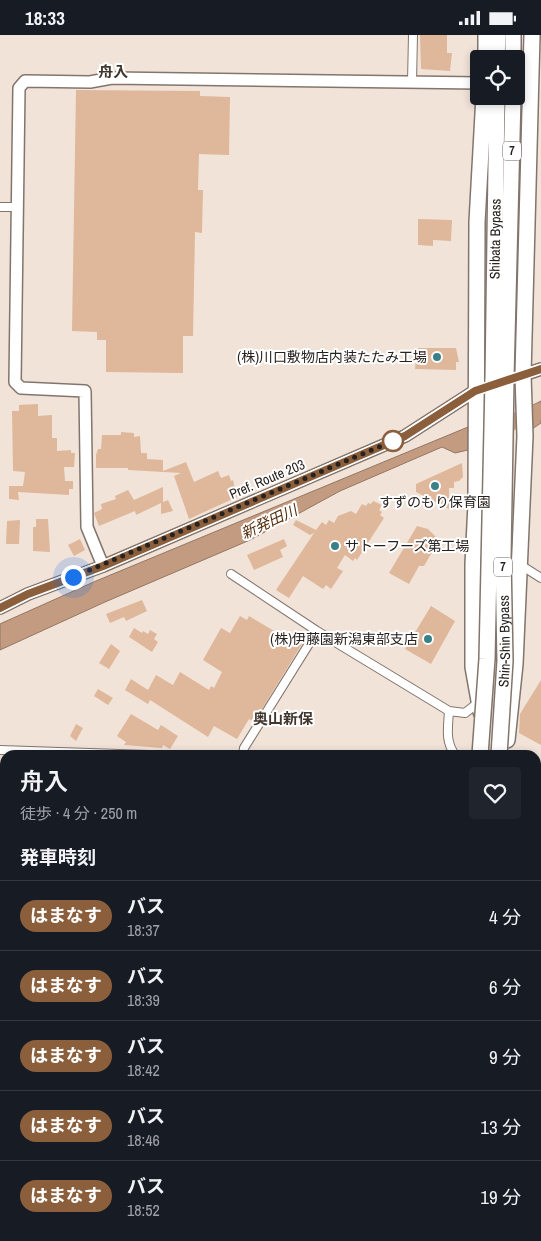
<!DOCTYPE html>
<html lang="ja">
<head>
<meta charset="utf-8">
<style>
  body { margin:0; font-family:"Archivo Narrow","Noto Sans JP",sans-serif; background:#20242c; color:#f1f3f6; height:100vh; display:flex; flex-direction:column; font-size:19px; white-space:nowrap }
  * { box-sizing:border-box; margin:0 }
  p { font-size:16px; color:#9ea1a6 }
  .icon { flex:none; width:28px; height:28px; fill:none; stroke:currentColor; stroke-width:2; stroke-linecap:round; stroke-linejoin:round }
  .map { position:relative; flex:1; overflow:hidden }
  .sheet { position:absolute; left:0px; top:715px; width:541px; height:491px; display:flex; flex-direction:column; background:#171b24; border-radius:15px 15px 0 0; box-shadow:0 2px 8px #0003 }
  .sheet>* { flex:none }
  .badge { padding:0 10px; border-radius:16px; font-size:18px; line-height:32px }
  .buttons { position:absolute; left:470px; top:15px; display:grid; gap:10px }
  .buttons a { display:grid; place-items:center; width:55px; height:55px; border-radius:5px; background:#171b24; box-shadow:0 2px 8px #0003; font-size:25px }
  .you { position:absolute; width:25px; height:25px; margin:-12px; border:4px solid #fff; border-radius:50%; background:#1a73e8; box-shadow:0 0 0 8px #1a73e833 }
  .map>.badge { position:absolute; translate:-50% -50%; box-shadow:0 0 0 2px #fff }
  h2 { padding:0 20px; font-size:19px; line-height:45px }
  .round { display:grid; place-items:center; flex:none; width:52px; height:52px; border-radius:5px; background:#20242c }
  .summary { display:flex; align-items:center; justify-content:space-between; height:85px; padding:0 20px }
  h1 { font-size:24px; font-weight:600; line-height:38px }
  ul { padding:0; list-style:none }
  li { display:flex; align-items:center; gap:15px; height:70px; padding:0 20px; border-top:1px solid #363941 }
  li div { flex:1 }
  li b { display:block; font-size:19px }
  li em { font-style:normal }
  li .badge { min-width:55px; font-weight:700; text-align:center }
  .status { display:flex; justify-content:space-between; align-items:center; height:35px; padding:0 25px; background:#171b24; direction:ltr }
  .status svg { height:14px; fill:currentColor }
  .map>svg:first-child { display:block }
  .water { fill:#c39b80; stroke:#947763 }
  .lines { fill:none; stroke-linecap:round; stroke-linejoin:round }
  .river { stroke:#c39b80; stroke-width:16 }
  .building { fill:#dfb79a }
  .street-casing { stroke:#82756c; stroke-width:10 }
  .secondary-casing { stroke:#82756c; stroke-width:14 }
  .primary-casing { stroke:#82756c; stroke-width:15 }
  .highway-casing { stroke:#82756c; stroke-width:18 }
  .street { stroke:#fff; stroke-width:8 }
  .secondary { stroke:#fff; stroke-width:11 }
  .primary { stroke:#fff; stroke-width:12 }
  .highway { stroke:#fff; stroke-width:15 }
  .highway-bridge-casing { stroke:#82756c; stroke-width:18; stroke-linecap:butt }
  .highway-bridge { stroke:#fff; stroke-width:15 }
  .line-casing { stroke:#fff; stroke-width:11 }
  .line { stroke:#8b5e3c; stroke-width:8 }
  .walk { stroke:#27221e; stroke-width:5; stroke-dasharray:0 9 }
  .poi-dot { fill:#398089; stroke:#fff; stroke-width:2 }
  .stop-dot { fill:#fff; stroke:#8b5e3c; stroke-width:2.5 }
  .labels { text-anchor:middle; stroke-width:4; stroke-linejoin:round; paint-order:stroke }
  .shield { fill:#fff; stroke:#686462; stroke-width:1 }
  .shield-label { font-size:12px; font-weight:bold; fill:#27221e }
  .street-label { font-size:14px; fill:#27221e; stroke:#fff }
  .poi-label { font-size:14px; fill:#27221e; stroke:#fff; text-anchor:end }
  .neighbourhood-label { font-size:15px; font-weight:bold; fill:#41362e; stroke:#fff }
  .water-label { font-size:15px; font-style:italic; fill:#562f0e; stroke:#fff }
</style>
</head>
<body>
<div class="status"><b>18:33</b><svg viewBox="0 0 49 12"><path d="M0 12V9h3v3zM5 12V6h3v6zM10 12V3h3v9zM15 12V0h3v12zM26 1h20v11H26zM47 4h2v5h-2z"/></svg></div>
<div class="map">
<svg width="541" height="1206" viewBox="0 0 541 1206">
  <rect width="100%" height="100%" fill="#f2e3d9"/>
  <!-- water -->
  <path class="water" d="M541,366V388L532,394L533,370Z
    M468,392V415L455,418L442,412L340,456L250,505L105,567L0,615V589L2,588L96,546Z"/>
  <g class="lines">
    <!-- river -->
    <path class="river" d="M492,395L541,376"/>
  </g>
  <!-- building -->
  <path class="building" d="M420,0H447V18H452L450,36L421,34Z
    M76,55L200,56V61L230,62L229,120L199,119L198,155H203L202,198L195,197L193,301H183V338L106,337V305H97V297L72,296Z
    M418,184L452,185L451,206L433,205V211L418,210Z
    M417,313H456L459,327H456V335L415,334Z
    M38,369V381L52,380V403H57V416L71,415V418H75L74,432H64L65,446H73V454H69V460L18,457L19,465L9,464V451H23L25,437L13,436L12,376H19V370Z
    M121,397L134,398V402L140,401L141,418H147V424L163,425V436L186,427L194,447L218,436L221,443L229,440L231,446L233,445L237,462L189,484L174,441L181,438L128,435V433H96V420L98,414H101L102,400H121Z
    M462,428L463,442L459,446L454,447V453H449V474L416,457V449Z
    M163,452V467L168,465L173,476L161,479V468L136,480L135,476L99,491L94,478L102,474L101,469L116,464L115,461L128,455L134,465Z
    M373,466L382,470L379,475L382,477L380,480L384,483L357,525L355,523L353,526L345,520L337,533L343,536L331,554L326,550L323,554L303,541L289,563L276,555L314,498L310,500L293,490L296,485L316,495L322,487L326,490L329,485L334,488L338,481L351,476L356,479L362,469L366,471L368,468L371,469Z
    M36,484H48L50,517L33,516V492H36Z
    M20,485L19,509H6L7,486Z
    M417,491L428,494L436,502L431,510L434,514L424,531H419L409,549L389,538Z
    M80,504L85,515L74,521L68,510Z
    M284,504L287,511L280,515L283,522L254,535L247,520Z
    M142,565L147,576L126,586L124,582L110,588L106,579Z
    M431,571L455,586L431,629L405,614Z
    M240,581L247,585L249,581L294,608L296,605L302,609L254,687L249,684L237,704L214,691L208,702L150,665L148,669L125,655L131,644L148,655L156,640L173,650L180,637L209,655L211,651L214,653L222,637L203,625L221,593L230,598Z
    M134,593L142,598L143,596L148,599L150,595L157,599L154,604L158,607L152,617L129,602Z
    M111,609L120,616L109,634L99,628Z
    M541,645V710L519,698L520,679Z
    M98,654L113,663L108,670L94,661Z
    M131,679L158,695L161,690L178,701L170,714L163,710L162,713L124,710L126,707L117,701Z
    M76,689L83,693L76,706L70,701Z"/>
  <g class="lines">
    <defs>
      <path id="street" d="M412,47L413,0
        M0,172H18
        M519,529L541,543
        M231,539L317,596L449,676L465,678L479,667
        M449,676C448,693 445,706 455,720
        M0,715L149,720
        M243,720L244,713L317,596
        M538,744L541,739
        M536,834H541
        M536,840H541
        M0,942L5,941
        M0,1014L5,1012
        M536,1096H541
        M436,1201L437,1206"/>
      <path id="secondary" d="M103,531L87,492L85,356L21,353L15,347L19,53L25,46L90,47L112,43L479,48
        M0,573L28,559L103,531L405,401L475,356L541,334"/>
      <path id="primary" d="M536,994L541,1028"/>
      <g id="highway">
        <path d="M486,24V0"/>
        <path d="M497,24L498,0"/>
        <path d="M513,24V0"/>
        <path d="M506,343L513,61"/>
        <path id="s1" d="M493,346L497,61"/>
        <path d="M481,677L473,632V529L476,469L477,187L484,61"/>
        <path d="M507,705L515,629L525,401L523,340L532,0"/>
        <path d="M536,906H541"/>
        <path d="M536,922L541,921"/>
        <path d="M0,967L5,966"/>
        <path d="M0,990L5,989"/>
      </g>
    </defs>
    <!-- street casing -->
    <use href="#street" class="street-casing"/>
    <!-- secondary casing -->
    <use href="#secondary" class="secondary-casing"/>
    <!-- primary casing -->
    <use href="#primary" class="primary-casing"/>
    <!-- highway casing -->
    <use href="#highway" class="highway-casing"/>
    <!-- street -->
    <use href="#street" class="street"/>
    <!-- secondary -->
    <use href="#secondary" class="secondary"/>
    <!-- primary -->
    <use href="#primary" class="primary"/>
    <!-- highway -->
    <use href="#highway" class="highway"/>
    <defs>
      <g id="highway-bridge">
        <path d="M480,720L487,624L493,346"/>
        <path id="s2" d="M499,720L505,626L503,522L506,343"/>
      </g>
    </defs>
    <!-- highway-bridge casing -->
    <use href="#highway-bridge" class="highway-bridge-casing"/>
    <!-- highway-bridge -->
    <use href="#highway-bridge" class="highway-bridge"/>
  </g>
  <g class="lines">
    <defs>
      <path id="line" d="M0,573L28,559L103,531L405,401L475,356L541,334"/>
    </defs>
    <!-- line casing -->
    <use href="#line" class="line-casing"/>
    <!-- line -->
    <use href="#line" class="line"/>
    <!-- walk -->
    <path class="walk" d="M73,542L393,406"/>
  </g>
  <!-- markers -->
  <g class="poi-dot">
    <circle cx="437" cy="322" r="5"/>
    <circle cx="435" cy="451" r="5"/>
    <circle cx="335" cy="511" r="5"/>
    <circle cx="428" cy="604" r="5"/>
  </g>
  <circle class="stop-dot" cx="393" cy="406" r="10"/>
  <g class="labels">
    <!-- shield labels -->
    <g class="shield">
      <rect x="503" y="106.5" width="18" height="19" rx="4"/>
      <rect x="494" y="522.5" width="18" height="19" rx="4"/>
    </g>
    <g class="shield-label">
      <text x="512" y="120">7</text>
      <text x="503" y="536">7</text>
    </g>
    <!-- street labels -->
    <g class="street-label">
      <text dy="5" stroke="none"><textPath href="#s1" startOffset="142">Shibata Bypass</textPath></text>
      <text transform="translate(267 444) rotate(-23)" y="5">Pref. Route 203</text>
      <text dy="5" stroke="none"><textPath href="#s2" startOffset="114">Shin-Shin Bypass</textPath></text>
    </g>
    <!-- poi labels -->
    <g class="poi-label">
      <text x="427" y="327">(株)川口敷物店内装たたみ工場</text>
      <text x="435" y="472" text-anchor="middle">すずのもり保育園</text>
      <text x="345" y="516" text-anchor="start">サトーフーズ第工場</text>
      <text x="418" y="609">(株)伊藤園新潟東部支店</text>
    </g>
    <!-- neighbourhood labels -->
    <g class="neighbourhood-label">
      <text x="113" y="42">舟入</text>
      <text x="283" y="689">奥山新保</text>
    </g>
    <!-- water labels -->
    <g class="water-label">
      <text transform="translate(269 487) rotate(-25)" y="5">新発田川</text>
    </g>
  </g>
</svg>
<div class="buttons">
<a><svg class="icon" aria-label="locate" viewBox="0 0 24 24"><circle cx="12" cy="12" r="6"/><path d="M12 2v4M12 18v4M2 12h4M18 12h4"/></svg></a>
</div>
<div class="you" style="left:73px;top:542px"></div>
<section class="sheet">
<div class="summary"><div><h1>舟入</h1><p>徒歩 · 4 分 · 250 m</p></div><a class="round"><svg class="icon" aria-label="heart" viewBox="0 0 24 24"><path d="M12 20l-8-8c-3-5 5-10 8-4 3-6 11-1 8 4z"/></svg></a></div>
<h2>発車時刻</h2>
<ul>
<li><span class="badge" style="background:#8b5e3c;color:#fff">はまなす</span><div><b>バス</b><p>18:37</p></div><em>4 分</em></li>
<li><span class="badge" style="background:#8b5e3c;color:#fff">はまなす</span><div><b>バス</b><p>18:39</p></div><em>6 分</em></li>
<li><span class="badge" style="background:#8b5e3c;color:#fff">はまなす</span><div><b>バス</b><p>18:42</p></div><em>9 分</em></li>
<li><span class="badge" style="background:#8b5e3c;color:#fff">はまなす</span><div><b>バス</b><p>18:46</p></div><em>13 分</em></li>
<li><span class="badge" style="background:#8b5e3c;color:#fff">はまなす</span><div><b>バス</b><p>18:52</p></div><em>19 分</em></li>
</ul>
</section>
</div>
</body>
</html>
